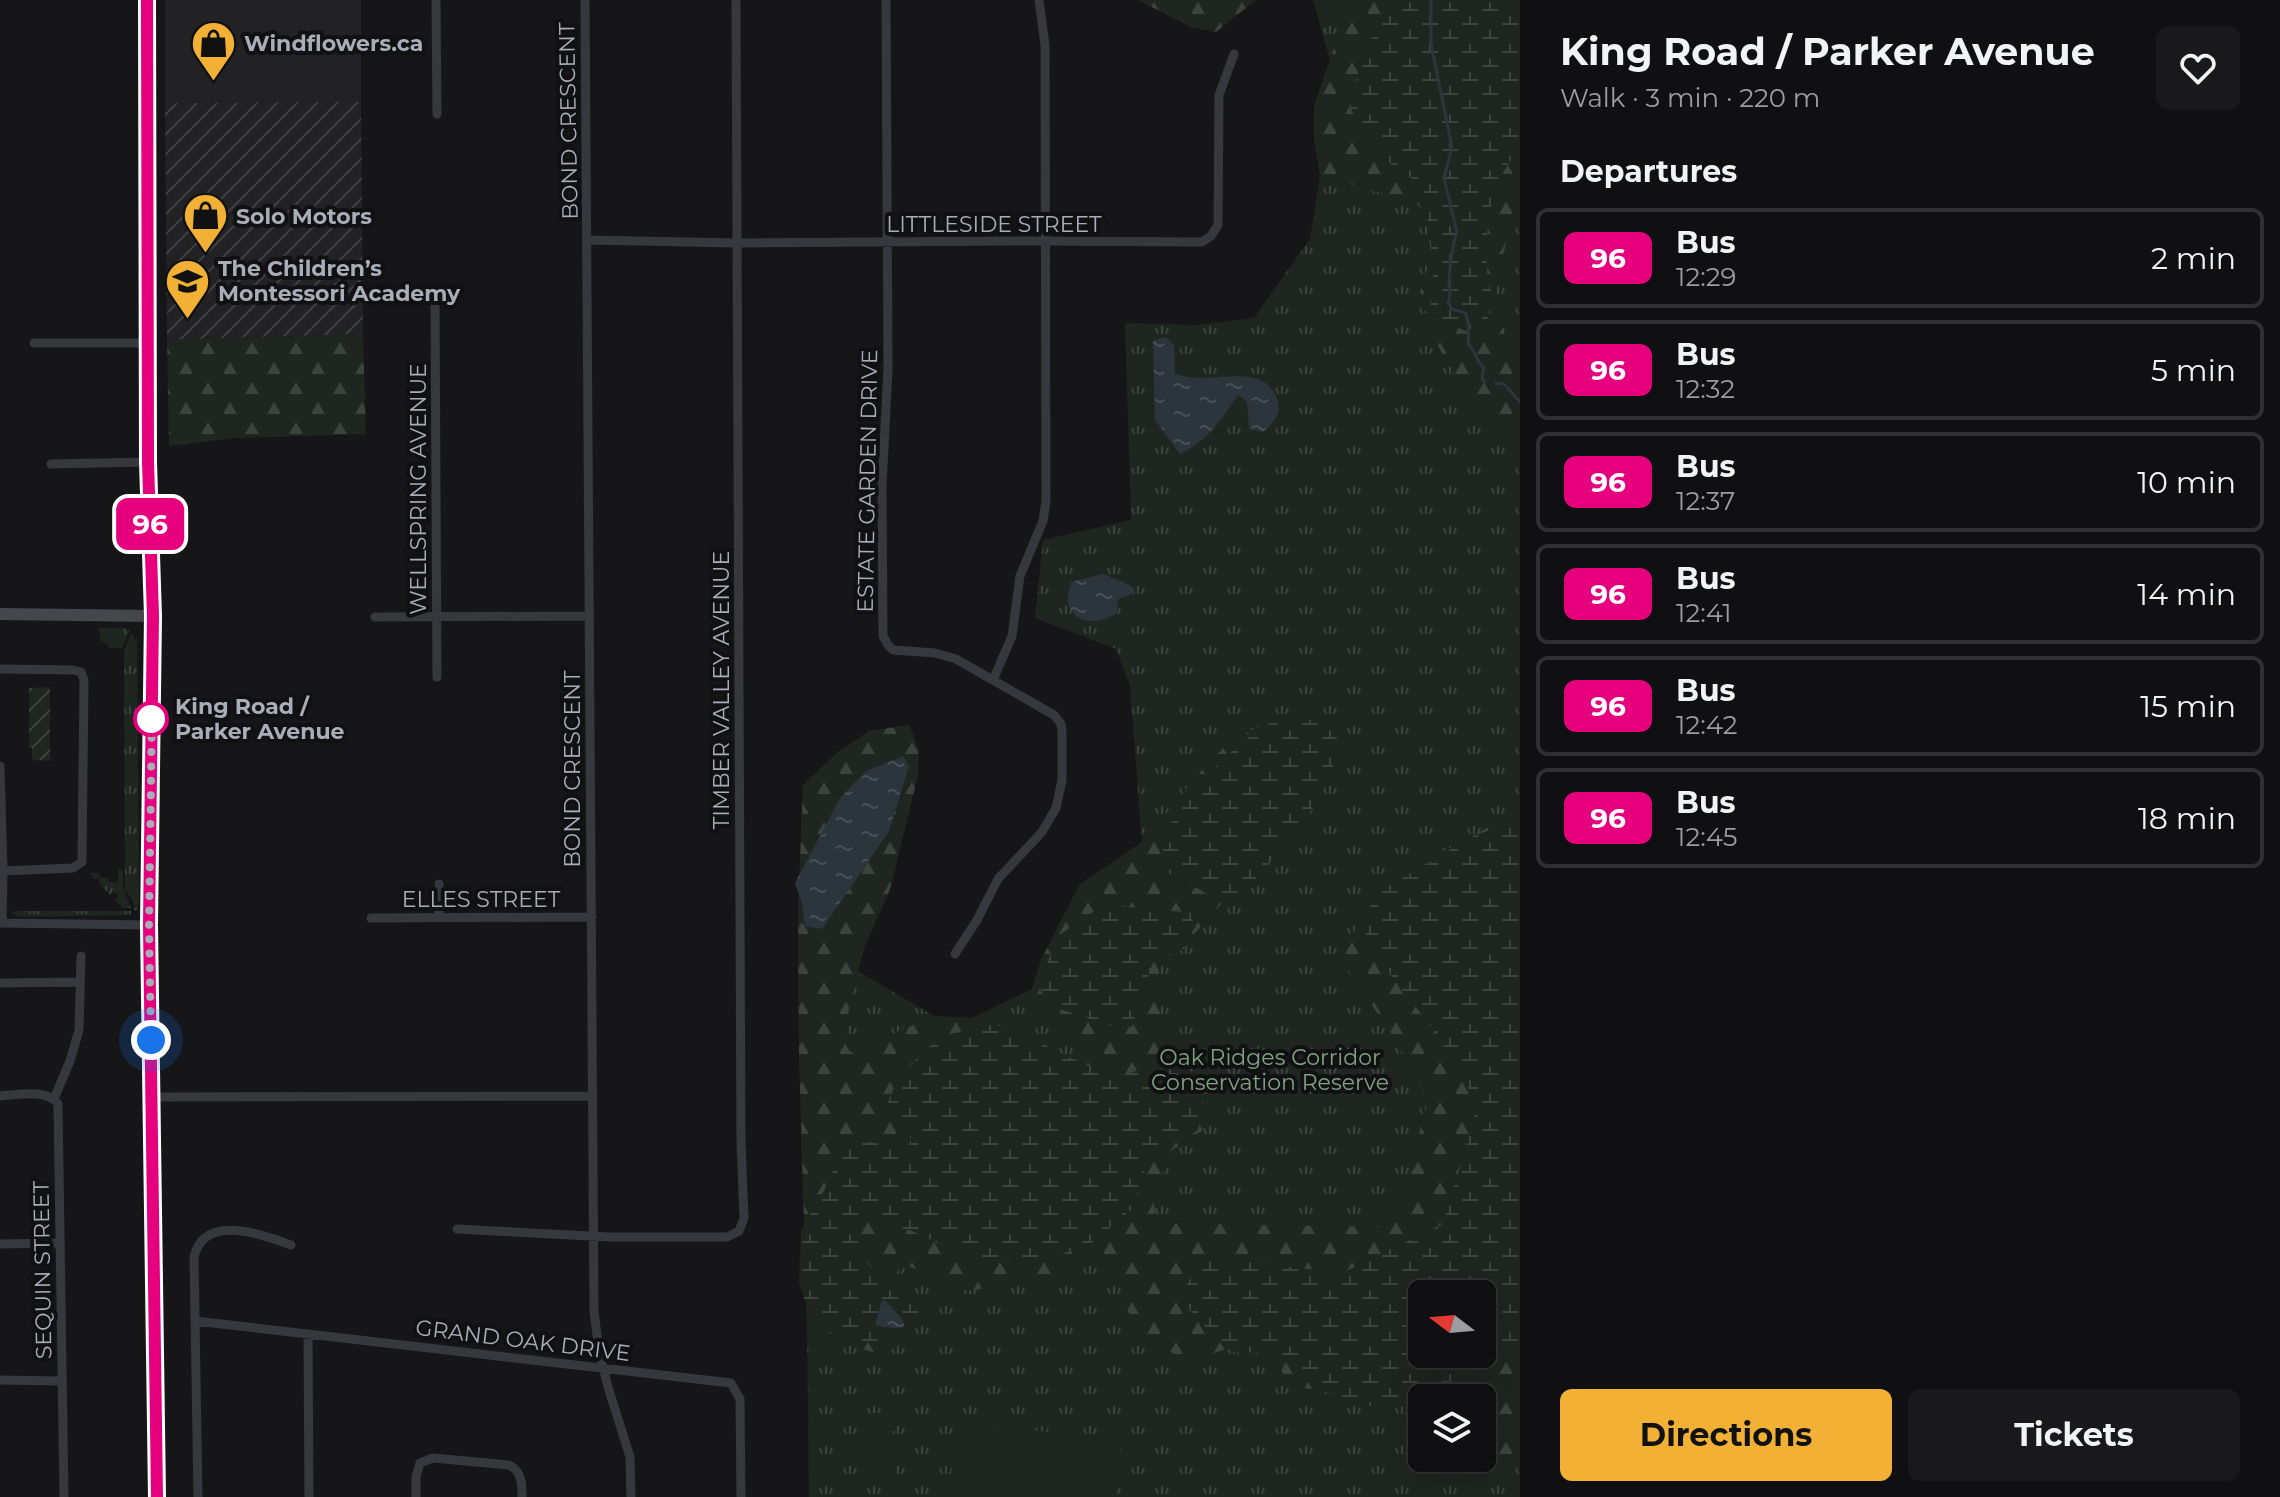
<!DOCTYPE html>
<html lang="en">
<head>
<meta charset="utf-8">
<style>
  body { margin:0; font-family:Montserrat,sans-serif; background:#19191b; color:#f1f3f6; height:100vh; display:flex; flex-direction:column; font-size:30px; white-space:nowrap }
  * { box-sizing:border-box; margin:0 }
  p { font-size:26px; color:#9c9d9f }
  .icon { flex:none; width:44px; height:44px; fill:none; stroke:currentColor; stroke-width:2; stroke-linecap:round; stroke-linejoin:round }
  .map { position:relative; flex:1; overflow:hidden }
  .details { display:flex; flex-direction:column; background:#101012; width:760px }
  .details>* { flex:none }
  .badge { padding:0 16px; border-radius:12px; font-size:28px; line-height:52px }
  .needle { width:52px; rotate:286deg }
  .controls { position:absolute; left:1408px; top:1280px; display:grid; gap:16px }
  .controls a { display:grid; place-items:center; width:88px; height:88px; border-radius:12px; background:#101012; box-shadow:0 8px 32px #0002,0 0 0 2px #303032; font-size:40px }
  .you { position:absolute; width:40px; height:40px; margin:-20px; border:6px solid #fff; border-radius:50%; background:#1a73e8; box-shadow:0 0 0 12px #1a73e833 }
  .map>.badge { position:absolute; translate:-50% -50%; box-shadow:0 0 0 4px #fff }
  h2 { padding:0 40px; font-size:30px; line-height:72px }
  .round { display:grid; place-items:center; flex:none; width:84px; height:84px; border-radius:12px; background:#19191b }
  .overview { display:flex; align-items:center; justify-content:space-between; height:136px; padding:0 40px }
  h1 { font-size:38px; font-weight:700; line-height:60px }
  .action { display:flex; gap:16px; margin-top:auto; padding:16px 40px }
  .action a { flex:1; height:92px; border-radius:12px; background:#f2b134; color:#111; font-size:32px; font-weight:700; line-height:92px; text-align:center }
  .action a+a { background:#19191b; color:#f1f3f6 }
  ul { padding:0; list-style:none }
  li { display:flex; align-items:center; gap:24px; height:100px; margin:0 16px 12px; padding:0 24px; border:4px solid #303032; border-radius:12px }
  li div { flex:1 }
  li b { display:block; font-size:30px }
  li em { font-style:normal }
  li .badge { min-width:88px; font-weight:700; text-align:center }
  main { display:flex; flex:1; min-height:0 }
  .map>svg:first-child { display:block }
  .built { fill:#222225 }
  .industrial { fill:url(#industrial-furrows) }
  .grass { fill:url(#grass-tufts); fill-rule:evenodd }
  .forest { fill:url(#forest-firs); fill-rule:evenodd }
  .wetland { fill:url(#wetland-marsh); fill-rule:evenodd }
  .garden { fill:url(#garden-furrows) }
  .pitch { fill:#1e261f }
  .water { fill:url(#water-ripples) }
  .lines { fill:none; stroke-linecap:round; stroke-linejoin:round }
  .stream { stroke:#2c353c; stroke-width:3 }
  .street { stroke:#37383d; stroke-width:9 }
  .secondary { stroke:#45474d; stroke-width:12 }
  .line-casing { stroke:#fff; stroke-width:18 }
  .line { stroke:#e6007e; stroke-width:12 }
  .walk { stroke:#a8adb8; stroke-width:8; stroke-dasharray:0 14.4 }
  .stop-dot { fill:#fff; stroke:#e6007e; stroke-width:4 }
  .labels { text-anchor:middle; stroke-width:8; stroke-linejoin:round; paint-order:stroke }
  .poi-label { font-size:22px; font-weight:bold; fill:#a8adb8; stroke:#111113; text-anchor:start }
  .street-label { font-size:22px; fill:#a8adb8; stroke:#111113 }
  .stop-label { font-size:22px; font-weight:bold; fill:#a8adb8; stroke:#111113; text-anchor:start }
  .park-label { font-size:22px; fill:#7fa381; stroke:#111113 }
</style>
</head>
<body>
<main>
<div class="map">
<svg width="1520" height="1497" viewBox="0 0 1520 1497">
  <defs>
    <pattern id="industrial-furrows" width="10" height="10" patternUnits="userSpaceOnUse" patternTransform="scale(2)"><rect width="10" height="10" fill="#222225"/><path d="M-1 1l2-2M0 10L10 0M9 11l2-2" fill="none" stroke="#3f3f43"/></pattern>
    <pattern id="grass-tufts" width="24" height="20" patternUnits="userSpaceOnUse" patternTransform="scale(2)"><rect width="24" height="20" fill="#1e261f"/><path d="M3 7l-1-3M5 7V3M7 7l1-3M15 17l-1-3M17 17v-4M19 17l1-3" fill="none" stroke="#3c433d"/></pattern>
    <pattern id="forest-firs" width="22" height="20" patternUnits="userSpaceOnUse" patternTransform="scale(2)"><rect width="22" height="20" fill="#1e261f"/><path d="M5 1l3.5 6h-7zM16 11l3.5 6h-7z" fill="#3c433d"/></pattern>
    <pattern id="wetland-marsh" width="20" height="14" patternUnits="userSpaceOnUse" patternTransform="scale(2)"><rect width="20" height="14" fill="#1e261f"/><path d="M1 5h8M5 5V1M11 12h8M15 12V8" fill="none" stroke="#3c433d"/></pattern>
    <pattern id="garden-furrows" width="10" height="10" patternUnits="userSpaceOnUse" patternTransform="scale(2)"><rect width="10" height="10" fill="#1e261f"/><path d="M-1 1l2-2M0 10L10 0M9 11l2-2" fill="none" stroke="#3c433d"/></pattern>
    <pattern id="water-ripples" width="26" height="14" patternUnits="userSpaceOnUse" patternTransform="scale(2)"><rect width="26" height="14" fill="#2c353c"/><path d="M2 4q2-2 4 0t4 0M15 11q2-2 4 0t4 0" fill="none" stroke="#485056"/></pattern>
  </defs>
  <rect width="100%" height="100%" fill="#161618"/>
  <!-- built -->
  <path class="built" d="M165,0H361V102L165,103Z"/>
  <!-- industrial -->
  <path class="industrial" d="M361,102L363,334L167,340L165,103Z"/>
  <!-- grass -->
  <path class="grass" d="M1313,0H1520V1497H809L807,1323L799,1054L798,915L803,785L839,751L870,731L909,725L919,750L917,779L890,889L863,950L858,971L934,1016L972,1018L1032,989L1041,960L1080,884L1142,842L1130,686L1116,649L1035,618L1043,540L1131,520L1125,323L1196,325L1254,318L1310,239L1320,175L1314,139V107L1330,60ZM1422,1294H1482V1354H1422ZM1422,1398H1482V1458H1422Z
    M99,628H123L130,630L122,648H108V645L100,640Z
    M132,632L134,639H137L139,901L137,910H134L133,901L125,889L124,650Z
    M118,869L123,870V887L131,908H123L115,900L118,896L117,893L112,892L110,895L99,883L100,880L97,878L95,879L90,873H99L100,878H109V882H118Z
    M14,911H131V915L19,917L12,913Z"/>
  <!-- forest -->
  <path class="forest" d="M1138,0H1256L1216,32L1193,28Z
    M1350,0H1520V208L1516,213L1494,281L1496,307L1506,339L1520,349V438L1464,390L1435,341L1420,292L1434,246V221L1417,204L1320,175L1314,139V107Z
    M363,334L366,434L234,438L169,446L167,340Z
    M1290,718L1309,720L1316,798L1195,933L1161,960L1155,994L1165,1031L1210,1102L1203,1130L1172,1150L1165,1162L1154,1206L1157,1218L1171,1223L1381,1227L1402,1195L1428,1101L1395,1039L1339,957L1349,936L1431,858L1520,810V1453L1491,1462L1450,1465L1449,1458H1482V1398H1422V1410L1290,1385L1278,1365L1226,1349L1189,1362L1148,1340L1127,1310L1123,1272L1090,1260L1038,1279L967,1291L901,1263L893,1284L915,1337L881,1355L826,1337L807,1323L799,1054L798,915L803,785L839,751L870,731L909,725L919,750L917,779L890,889L863,950L849,1008L845,1043L850,1052L934,1016L986,1019L1077,1059L1091,1061L1072,1024L1032,989L1041,960L1080,884L1142,843L1191,782L1228,743L1269,721ZM1422,1294H1482V1354H1422Z"/>
  <!-- wetland -->
  <path class="wetland" d="M1392,0H1520V148C1490,182 1485,225 1487,270C1487,280 1492,290 1492,300C1492,308 1488,317 1486,324L1466,331L1441,321L1430,308L1433,276L1425,196L1420,184L1391,164L1360,130L1350,106L1362,56Z
    M1286,719H1308L1336,732L1339,751L1328,780L1301,829L1238,898H1215L1169,873C1167,865 1163,856 1163,849C1163,813 1238,739 1269,724C1274,721 1281,720 1286,719Z
    M1520,821V1349L1400,1405L1351,1406L1314,1384L1284,1361L1222,1345L1189,1309L1185,1288L1196,1269L1213,1258L1342,1273L1443,1224L1478,1105L1434,1030L1374,954L1366,935V915L1377,893L1475,835ZM1422,1294H1482V1354H1422Z
    M1111,905L1194,913C1188,949 1191,952 1154,958L1132,1027L1108,1025L1048,1005L1039,986L1057,937L1087,915Z
    M993,1025L1008,1027L1096,1070L1123,1075L1169,1061L1190,1071L1207,1111L1196,1132L1150,1150L1133,1208L1093,1242L1046,1260L999,1263L949,1248L912,1231L870,1219L861,1230L857,1249L871,1268L923,1308L917,1328L898,1337L871,1343L833,1337L807,1308L799,1282L801,1231L824,1191L848,1137L907,1150L911,1139L903,1125L892,1123L888,1102L898,1079L927,1048L949,1034Z"/>
  <!-- garden -->
  <path class="garden" d="M50,687V761L32,760V748H29V688Z"/>
  <!-- pitch -->
  <path class="pitch" d="M857,1413H894V1431H857Z
    M956,1423L1121,1439L1115,1497H949Z
    M857,1437H895V1454H857Z
    M857,1460H895V1478H857Z"/>
  <!-- water -->
  <path class="water" d="M1166,337L1174,346L1175,373C1205,389 1264,357 1277,400C1282,414 1273,423 1263,432L1249,429L1247,402L1238,395C1219,422 1211,438 1180,454L1155,420L1153,341Z
    M1103,574L1130,585L1133,588V594L1118,599L1117,613C1103,622 1079,627 1070,608C1065,599 1070,590 1071,582Z
    M903,756L909,766L889,831L822,929L805,926L802,903L795,883L840,798L866,771Z
    M885,1300L902,1319L905,1327L894,1328L875,1325L882,1301Z"/>
  <g class="lines">
    <!-- stream -->
    <path class="stream" d="M1431,0V44L1452,147L1444,178L1457,232C1453,241 1449,273 1449,284C1450,292 1451,295 1448,303L1452,309C1454,310 1463,312 1465,313C1469,318 1469,337 1468,344C1476,351 1475,360 1484,368L1482,379L1485,381
      M1496,383L1504,384L1520,402"/>
    <!-- street -->
    <path class="street" d="M436,0L437,114
      M585,0L594,1312L599,1351L608,1387L630,1457L631,1497
      M886,0L888,369L882,486L883,636L888,645L893,650L935,653L956,659L1054,715L1061,724L1062,731V780L1056,808L1042,832L998,879L977,920L955,954
      M587,240L737,243L1029,241L1202,242L1211,236L1218,225L1219,95L1234,54
      M435,301L437,677
      M34,343H147
      M51,464L148,462
      M375,617L590,616
      M0,669L73,670L81,672L84,680L82,862L73,868L3,871
      M993,680L1012,636L1020,576L1043,521L1046,501L1045,45L1039,0
      M0,766L3,871L2,923
      M439,884V917
      M371,918L592,917
      M0,923L149,925
      M0,983L80,982
      M0,1096C17,1095 47,1088 58,1104L64,1497
      M152,1097L593,1096
      M54,1099L70,1061L79,1030L81,956
      M457,1229L609,1237H727L739,1231L744,1218L741,1143L736,0
      M0,1244L60,1243
      M195,1321L731,1383L740,1399L741,1497
      M308,1334L309,1497
      M0,1380L61,1381
      M198,1497L194,1257C204,1213 261,1234 291,1245
      M416,1497V1477L420,1463L433,1458L509,1465C522,1471 522,1484 522,1497"/>
    <!-- secondary -->
    <path class="secondary" d="M147,0L148,462L153,616L149,925L157,1497
      M0,614L153,616"/>
  </g>
  <g class="lines">
    <defs>
      <path id="line" d="M147,0L148,462L153,616L149,925L157,1497"/>
    </defs>
    <!-- line casing -->
    <use href="#line" class="line-casing"/>
    <!-- line -->
    <use href="#line" class="line"/>
    <!-- walk -->
    <path class="walk" d="M151,1040L149,925L152,709L151,719"/>
  </g>
  <!-- icons -->
  <defs>
    <symbol id="shop-pin" viewBox="-11 -11 22 30"><path d="M0 17L-7.5 6A9.5 9.5 0 1 1 7.5 6Z" fill="#f2b134" stroke="#111113"/><path d="M-5-2.5h2.3a2.7 3.5 0 0 1 5.4 0H5L5.5 6h-11ZM-1.5-2.5h3a1.5 2.3 0 0 0-3 0Z" fill="#111"/></symbol>
    <symbol id="school-pin" viewBox="-11 -11 22 30"><path d="M0 17L-7.5 6A9.5 9.5 0 1 1 7.5 6Z" fill="#f2b134" stroke="#111113"/><path d="M0-5L7-2L0 1L-7-2ZM-4 1L0 2.5L4 1V4Q0 6-4 4Z" fill="#111"/></symbol>
  </defs>
  <g fill-rule="evenodd">
    <use href="#shop-pin" x="188" y="18" width="51" height="69"/>
    <use href="#shop-pin" x="180" y="190" width="51" height="69"/>
    <use href="#school-pin" x="162" y="256" width="51" height="69"/>
  </g>
  <!-- markers -->
  <circle class="stop-dot" cx="151" cy="719" r="16"/>
  <g class="labels">
    <!-- poi labels -->
    <g class="poi-label">
      <text x="244" y="51">Windflowers.ca</text>
      <text x="236" y="224">Solo Motors</text>
      <text x="218" y="276">The Children’s<tspan x="218" dy="25">Montessori Academy</tspan></text>
    </g>
    <!-- street labels -->
    <g class="street-label">
      <text transform="translate(568 121) rotate(-91)" y="8">BOND CRESCENT</text>
      <text x="994" y="232">LITTLESIDE STREET</text>
      <text transform="translate(867 481) rotate(-89)" y="8">ESTATE GARDEN DRIVE</text>
      <text transform="translate(418 489) rotate(-90)" y="8">WELLSPRING AVENUE</text>
      <text transform="translate(721 690) rotate(-90)" y="8">TIMBER VALLEY AVENUE</text>
      <text transform="translate(572 769) rotate(-90)" y="8">BOND CRESCENT</text>
      <text x="481" y="907">ELLES STREET</text>
      <text transform="translate(42 1270) rotate(-91)" y="8">SEQUIN STREET</text>
      <text transform="translate(523 1340) rotate(7)" y="8">GRAND OAK DRIVE</text>
    </g>
    <!-- stop labels -->
    <g class="stop-label">
      <text x="175" y="714">King Road /<tspan x="175" dy="25">Parker Avenue</tspan></text>
    </g>
    <!-- park labels -->
    <g class="park-label">
      <text x="1270" y="1065">Oak Ridges Corridor<tspan x="1270" dy="25">Conservation Reserve</tspan></text>
    </g>
  </g>
</svg>
<div class="controls">
<a><svg class="needle" viewBox="-14 -14 28 28"><path d="M0-13l5 13h-10z" fill="#e53935"/><path d="M0 13l5-13h-10z" fill="#9c9d9f"/></svg></a>
<a><svg class="icon" aria-label="layers" viewBox="0 0 24 24"><path d="M12 4l9 5-9 5-9-5zM3 14l9 5 9-5"/></svg></a>
</div>
<div class="you" style="left:151px;top:1040px"></div>
<b class="badge" style="left:150px;top:524px;background:#e6007e;color:#fff">96</b>
</div>
<section class="details">
<div class="overview"><div><h1>King Road / Parker Avenue</h1><p>Walk · 3 min · 220 m</p></div><a class="round"><svg class="icon" aria-label="heart" viewBox="0 0 24 24"><path d="M12 20l-8-8c-3-5 5-10 8-4 3-6 11-1 8 4z"/></svg></a></div>
<h2>Departures</h2>
<ul>
<li><span class="badge" style="background:#e6007e;color:#fff">96</span><div><b>Bus</b><p>12:29</p></div><em>2 min</em></li>
<li><span class="badge" style="background:#e6007e;color:#fff">96</span><div><b>Bus</b><p>12:32</p></div><em>5 min</em></li>
<li><span class="badge" style="background:#e6007e;color:#fff">96</span><div><b>Bus</b><p>12:37</p></div><em>10 min</em></li>
<li><span class="badge" style="background:#e6007e;color:#fff">96</span><div><b>Bus</b><p>12:41</p></div><em>14 min</em></li>
<li><span class="badge" style="background:#e6007e;color:#fff">96</span><div><b>Bus</b><p>12:42</p></div><em>15 min</em></li>
<li><span class="badge" style="background:#e6007e;color:#fff">96</span><div><b>Bus</b><p>12:45</p></div><em>18 min</em></li>
</ul>
<div class="action"><a>Directions</a><a>Tickets</a></div>
</section>
</main>
</body>
</html>
